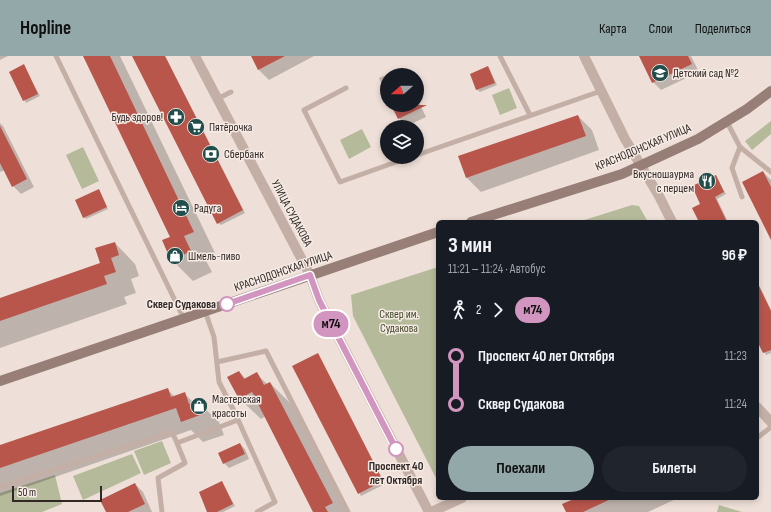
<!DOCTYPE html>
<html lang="ru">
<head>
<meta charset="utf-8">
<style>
  body { margin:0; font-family:"Sofia Sans Condensed",sans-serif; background:#20242c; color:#f1f3f6; height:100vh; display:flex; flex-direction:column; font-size:15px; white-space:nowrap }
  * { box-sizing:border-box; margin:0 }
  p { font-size:13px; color:#9ea1a6 }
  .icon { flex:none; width:22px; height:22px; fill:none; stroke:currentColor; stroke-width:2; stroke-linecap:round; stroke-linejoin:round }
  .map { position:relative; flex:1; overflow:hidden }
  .sheet { position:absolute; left:436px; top:164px; width:323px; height:280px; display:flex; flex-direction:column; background:#171b24; border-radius:6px; box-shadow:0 2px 6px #0003 }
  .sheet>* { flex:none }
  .badge { padding:0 8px; border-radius:13px; font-size:14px; line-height:26px }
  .needle { width:26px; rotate:249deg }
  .fabs { position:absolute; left:380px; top:12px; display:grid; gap:8px }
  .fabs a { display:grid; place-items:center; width:44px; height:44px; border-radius:50%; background:#171b24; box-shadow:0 2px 6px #0003; font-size:20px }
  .scale { position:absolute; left:12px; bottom:10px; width:90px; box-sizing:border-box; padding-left:4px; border:2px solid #312826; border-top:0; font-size:11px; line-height:14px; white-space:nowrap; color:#312826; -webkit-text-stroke:3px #f6ebe4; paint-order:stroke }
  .map>.badge { position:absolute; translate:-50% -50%; box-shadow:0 0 0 2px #fff }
  .legs { display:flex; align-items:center; gap:6px; height:44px; padding:0 12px; font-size:13px }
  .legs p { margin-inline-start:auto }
  .summary { display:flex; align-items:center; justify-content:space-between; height:68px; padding:0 12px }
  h1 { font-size:22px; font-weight:700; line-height:30px }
  .cta { display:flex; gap:8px; margin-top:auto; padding:8px 12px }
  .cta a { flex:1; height:46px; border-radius:24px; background:#93a8a9; color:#111; font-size:16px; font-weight:700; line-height:46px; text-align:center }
  .cta a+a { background:#20242c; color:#f1f3f6 }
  ul { padding:0 12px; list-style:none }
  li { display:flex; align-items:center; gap:14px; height:48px; font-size:15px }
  li i { display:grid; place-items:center; width:6px; height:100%; margin:0 5px; background:currentColor }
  li i::after { content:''; width:10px; height:10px; margin:-5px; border:3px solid; border-radius:50%; background:#171b24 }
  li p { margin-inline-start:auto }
  li:first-child i { background:linear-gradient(#0000 50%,currentColor 0) }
  li:last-child i { background:linear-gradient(currentColor 50%,#0000 0) }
  header { display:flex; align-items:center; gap:24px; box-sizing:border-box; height:56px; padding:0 20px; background:#93a8a9; color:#111 }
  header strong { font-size:19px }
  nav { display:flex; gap:22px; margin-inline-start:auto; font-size:14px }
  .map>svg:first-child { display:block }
  .green { fill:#b5ba9a }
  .shadow { fill:#0003 }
  .building { fill:#b8564c }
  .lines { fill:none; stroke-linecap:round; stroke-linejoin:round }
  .service { stroke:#c4afa6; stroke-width:5 }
  .minor { stroke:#c4afa6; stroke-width:10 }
  .tertiary { stroke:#c4afa6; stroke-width:10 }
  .secondary { stroke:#977f78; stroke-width:10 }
  .line-1-casing { stroke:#fff; stroke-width:9 }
  .line-1 { stroke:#d295bf; stroke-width:6 }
  .stop-1-dot { fill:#fff; stroke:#d295bf; stroke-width:2 }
  .labels { text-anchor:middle; stroke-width:3; stroke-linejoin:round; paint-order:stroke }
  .poi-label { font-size:12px; fill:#312826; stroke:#f6ebe4; text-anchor:start }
  .street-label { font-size:12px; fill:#312826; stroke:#f6ebe4 }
  .stop-label { font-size:12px; font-weight:bold; fill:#312826; stroke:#f6ebe4; text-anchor:end }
  .park-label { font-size:12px; fill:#454c2d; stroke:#f6ebe4 }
</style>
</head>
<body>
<header>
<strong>Hopline</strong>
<nav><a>Карта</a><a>Слои</a><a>Поделиться</a></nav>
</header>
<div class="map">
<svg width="771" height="456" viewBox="0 0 771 456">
  <rect width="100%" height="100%" fill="#eee0d8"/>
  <!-- green -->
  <path class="green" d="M509,32L517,52L500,59L492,39Z
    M771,65V78L752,94L745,85Z
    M362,73L371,91L349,103L340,84Z
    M83,91L99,125L82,133L66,99Z
    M632,149L639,150L648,166H578Z
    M438,211V426L353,260L351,239Z
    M162,385L171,407L144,419L134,395Z
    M132,398L141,417L83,444L73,420Z
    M55,419L62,448L42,456H0V437Z
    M719,449L742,456H717Z"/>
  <!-- shadow -->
  <path class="shadow" d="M0,0H8L0,4Z
    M84,0H120L215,197L204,201L212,216L193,225L172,204L171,181Z
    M133,0H165L245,157L221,169L218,167Z
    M252,0H314L269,24L258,13Z
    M641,0H691L699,16L661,34L653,26Z
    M24,10L40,40L26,47L10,16Z
    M488,11L490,14L497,29L480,36L477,34L471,18Z
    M399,13L405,19H387V38L379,22Z
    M417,42L426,61L407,70L399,62L392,49H417Z
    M578,60L592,74L599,94L481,136L466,121Z
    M0,67L3,70L34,131L21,138L13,130L5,114L0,116Z
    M763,116L771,124V182Z
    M716,120L726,138L717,143L728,166H700L701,148Z
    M98,134L108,153L86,163L84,161Z
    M115,187L135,208L139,220L131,223L136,237L124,241L127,248L0,292V243L102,208Z
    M757,225L771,254V297L766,299L757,283Z
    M318,298L385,428L361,440L294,310Z
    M239,316L246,323L257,318L267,328L270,327L291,348L347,456H314L266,360L261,363L240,343Z
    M167,333L175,341L184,337L194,347L198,346L219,366L224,379L203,386L191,374L0,440V390Z
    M240,388L245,393L249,403L229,412L224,407Z
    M222,426L235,450L223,456H209Z
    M135,428L143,436L152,456H107Z
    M574,442H678L648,456H567L575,443Z"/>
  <!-- building -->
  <path class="building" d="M83,0H110L194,176L184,180L191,195L171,205L162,184L170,181Z
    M132,0H165L243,154L217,168Z
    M251,0H285L258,14Z
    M639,0H688L692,8L652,27Z
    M24,8L38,38L23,45L9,16Z
    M488,10L495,27L476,34L470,18Z
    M391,49H427L398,63Z
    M578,59L586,80L466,122L458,100Z
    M0,70L27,123L12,131L0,107Z
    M763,115L771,131V184L742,126Z
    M716,119L724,136L715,141L727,166H699L692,152L700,148L692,130Z
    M99,133L107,151L83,162L75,144Z
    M115,186L119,199L111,202L116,216L104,220L107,228L0,265V242L100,207L95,192Z
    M757,226L771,255V294L763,297L757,285Z
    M318,297L383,425L358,438L292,310Z
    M239,315L244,323L257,316L264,329L270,326L333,447L325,451L328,456H313L252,336L239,343L227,321Z
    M168,332L171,341L185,336L189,348L199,344L203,358L181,366L176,352L0,412V389Z
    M240,387L245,398L223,408L218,397Z
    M222,425L233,448L217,456H207L199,436Z
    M135,427L145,448L128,456H106L100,444Z
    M576,442H613L583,456H566L562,448Z"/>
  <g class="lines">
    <!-- service -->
    <path class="service" d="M56,0L184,263
      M500,0L530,59
      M346,32L304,54L340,126L410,101
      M217,43L231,36
      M727,66L740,91L732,112L742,141
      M740,91L771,116
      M417,99L601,35
      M205,255L214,281L219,326L235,357L275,446L257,456
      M217,306L266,295L348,456
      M757,382L771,371
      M0,431L172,376L177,387
      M162,456L158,422L185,407L177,387L238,364"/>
    <!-- minor -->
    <path class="minor" d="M195,0L310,219L319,244L429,456"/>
    <!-- tertiary -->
    <path class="tertiary" d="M584,0L625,83L659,140L672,166
      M757,351L771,366
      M431,456L462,442"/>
    <!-- secondary -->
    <path class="secondary" d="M471,166L622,118L698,83L747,53L771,35
      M0,325L438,176"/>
  </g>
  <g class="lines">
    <defs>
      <path id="line-1" d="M227,248L310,219L319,244L396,393"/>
    </defs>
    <!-- line-1 casing -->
    <use href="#line-1" class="line-1-casing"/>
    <!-- line-1 -->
    <use href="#line-1" class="line-1"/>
  </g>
  <!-- icons -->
  <defs>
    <symbol id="school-disc" viewBox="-11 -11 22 22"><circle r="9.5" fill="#214d4a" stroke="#f6ebe4"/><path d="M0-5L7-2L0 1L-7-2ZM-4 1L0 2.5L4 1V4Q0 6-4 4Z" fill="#fff"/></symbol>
    <symbol id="pharmacy-disc" viewBox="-11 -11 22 22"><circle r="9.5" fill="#214d4a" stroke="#f6ebe4"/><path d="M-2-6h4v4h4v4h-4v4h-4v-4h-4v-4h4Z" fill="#fff"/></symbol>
    <symbol id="supermarket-disc" viewBox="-11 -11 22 22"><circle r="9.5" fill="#214d4a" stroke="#f6ebe4"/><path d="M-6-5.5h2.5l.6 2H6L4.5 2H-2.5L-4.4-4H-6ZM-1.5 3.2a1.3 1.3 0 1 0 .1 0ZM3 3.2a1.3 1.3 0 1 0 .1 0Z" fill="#fff"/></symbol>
    <symbol id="bank-disc" viewBox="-11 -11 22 22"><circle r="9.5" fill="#214d4a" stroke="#f6ebe4"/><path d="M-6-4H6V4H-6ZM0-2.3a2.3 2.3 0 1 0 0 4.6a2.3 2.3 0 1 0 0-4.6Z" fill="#fff"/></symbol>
    <symbol id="restaurant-disc" viewBox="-11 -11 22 22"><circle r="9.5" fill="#214d4a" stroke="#f6ebe4"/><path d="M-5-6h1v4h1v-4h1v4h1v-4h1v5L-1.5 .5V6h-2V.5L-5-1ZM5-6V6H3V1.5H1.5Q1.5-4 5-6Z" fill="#fff"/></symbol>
    <symbol id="hotel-disc" viewBox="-11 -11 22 22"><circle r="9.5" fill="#214d4a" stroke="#f6ebe4"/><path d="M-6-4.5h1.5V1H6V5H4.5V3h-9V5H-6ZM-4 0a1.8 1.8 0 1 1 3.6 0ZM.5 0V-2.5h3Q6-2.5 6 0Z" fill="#fff"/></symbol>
    <symbol id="shop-disc" viewBox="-11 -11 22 22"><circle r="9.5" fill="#214d4a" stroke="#f6ebe4"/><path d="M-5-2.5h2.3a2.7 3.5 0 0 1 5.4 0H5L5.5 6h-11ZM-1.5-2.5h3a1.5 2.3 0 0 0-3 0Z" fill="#fff"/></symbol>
  </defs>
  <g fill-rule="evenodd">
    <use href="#school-disc" x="650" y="7" width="20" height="20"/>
    <use href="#pharmacy-disc" x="166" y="51" width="20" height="20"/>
    <use href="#supermarket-disc" x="186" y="61" width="20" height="20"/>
    <use href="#bank-disc" x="201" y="88" width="20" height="20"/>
    <use href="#restaurant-disc" x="697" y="115" width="20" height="20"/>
    <use href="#hotel-disc" x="171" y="142" width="20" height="20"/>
    <use href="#shop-disc" x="165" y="190" width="20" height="20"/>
    <use href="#shop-disc" x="189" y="340" width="20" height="20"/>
  </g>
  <!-- markers -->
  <g class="stop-1-dot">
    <circle cx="227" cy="248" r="7"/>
    <circle cx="396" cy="393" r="7"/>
  </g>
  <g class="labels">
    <!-- poi labels -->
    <g class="poi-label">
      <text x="673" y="21">Детский сад №2</text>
      <text x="163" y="65" text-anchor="end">Будь здоров!</text>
      <text x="209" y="75">Пятёрочка</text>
      <text x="224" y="102">Сбербанк</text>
      <text x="694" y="122" text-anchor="end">Вкусношаурма<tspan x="694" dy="14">с перцем</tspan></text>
      <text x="194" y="156">Радуга</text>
      <text x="188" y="204">Шмель-пиво</text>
      <text x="212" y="347">Мастерская<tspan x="212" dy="14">красоты</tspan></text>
    </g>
    <!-- street labels -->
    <g class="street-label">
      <text transform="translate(643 91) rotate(-23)" y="4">КРАСНОДОНСКАЯ УЛИЦА</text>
      <text transform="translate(292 157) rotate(62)" y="4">УЛИЦА СУДАКОВА</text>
      <text transform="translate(283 215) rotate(-19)" y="4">КРАСНОДОНСКАЯ УЛИЦА</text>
    </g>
    <!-- stop labels -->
    <g class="stop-label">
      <text x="216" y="252">Сквер Судакова</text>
      <text x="396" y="414" text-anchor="middle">Проспект 40<tspan x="396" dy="14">лет Октября</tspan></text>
    </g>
    <!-- park labels -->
    <g class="park-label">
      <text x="399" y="262">Сквер им.<tspan x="399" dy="14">Судакова</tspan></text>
    </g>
  </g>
</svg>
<div class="fabs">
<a><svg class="needle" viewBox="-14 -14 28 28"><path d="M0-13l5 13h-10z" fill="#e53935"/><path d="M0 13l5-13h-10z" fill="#9ea1a6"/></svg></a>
<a><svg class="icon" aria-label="layers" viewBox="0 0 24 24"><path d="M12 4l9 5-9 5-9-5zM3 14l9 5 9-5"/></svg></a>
</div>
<div class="scale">50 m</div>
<b class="badge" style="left:331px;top:268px;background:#d295bf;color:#111">м74</b>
<section class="sheet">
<div class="summary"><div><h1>3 мин</h1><p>11:21 – 11:24 · Автобус</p></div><b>96 ₽</b></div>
<div class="legs"><svg class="icon" aria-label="walk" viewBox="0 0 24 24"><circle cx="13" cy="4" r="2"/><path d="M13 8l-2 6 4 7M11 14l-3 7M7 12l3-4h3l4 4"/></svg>2<svg class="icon" aria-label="forward" viewBox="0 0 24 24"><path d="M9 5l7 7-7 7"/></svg><b class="badge" style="background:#d295bf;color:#111">м74</b></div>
<ul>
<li><i style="color:#d295bf"></i><b>Проспект 40 лет Октября</b><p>11:23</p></li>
<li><i style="color:#d295bf"></i><b>Сквер Судакова</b><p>11:24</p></li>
</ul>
<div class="cta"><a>Поехали</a><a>Билеты</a></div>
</section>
</div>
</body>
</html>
